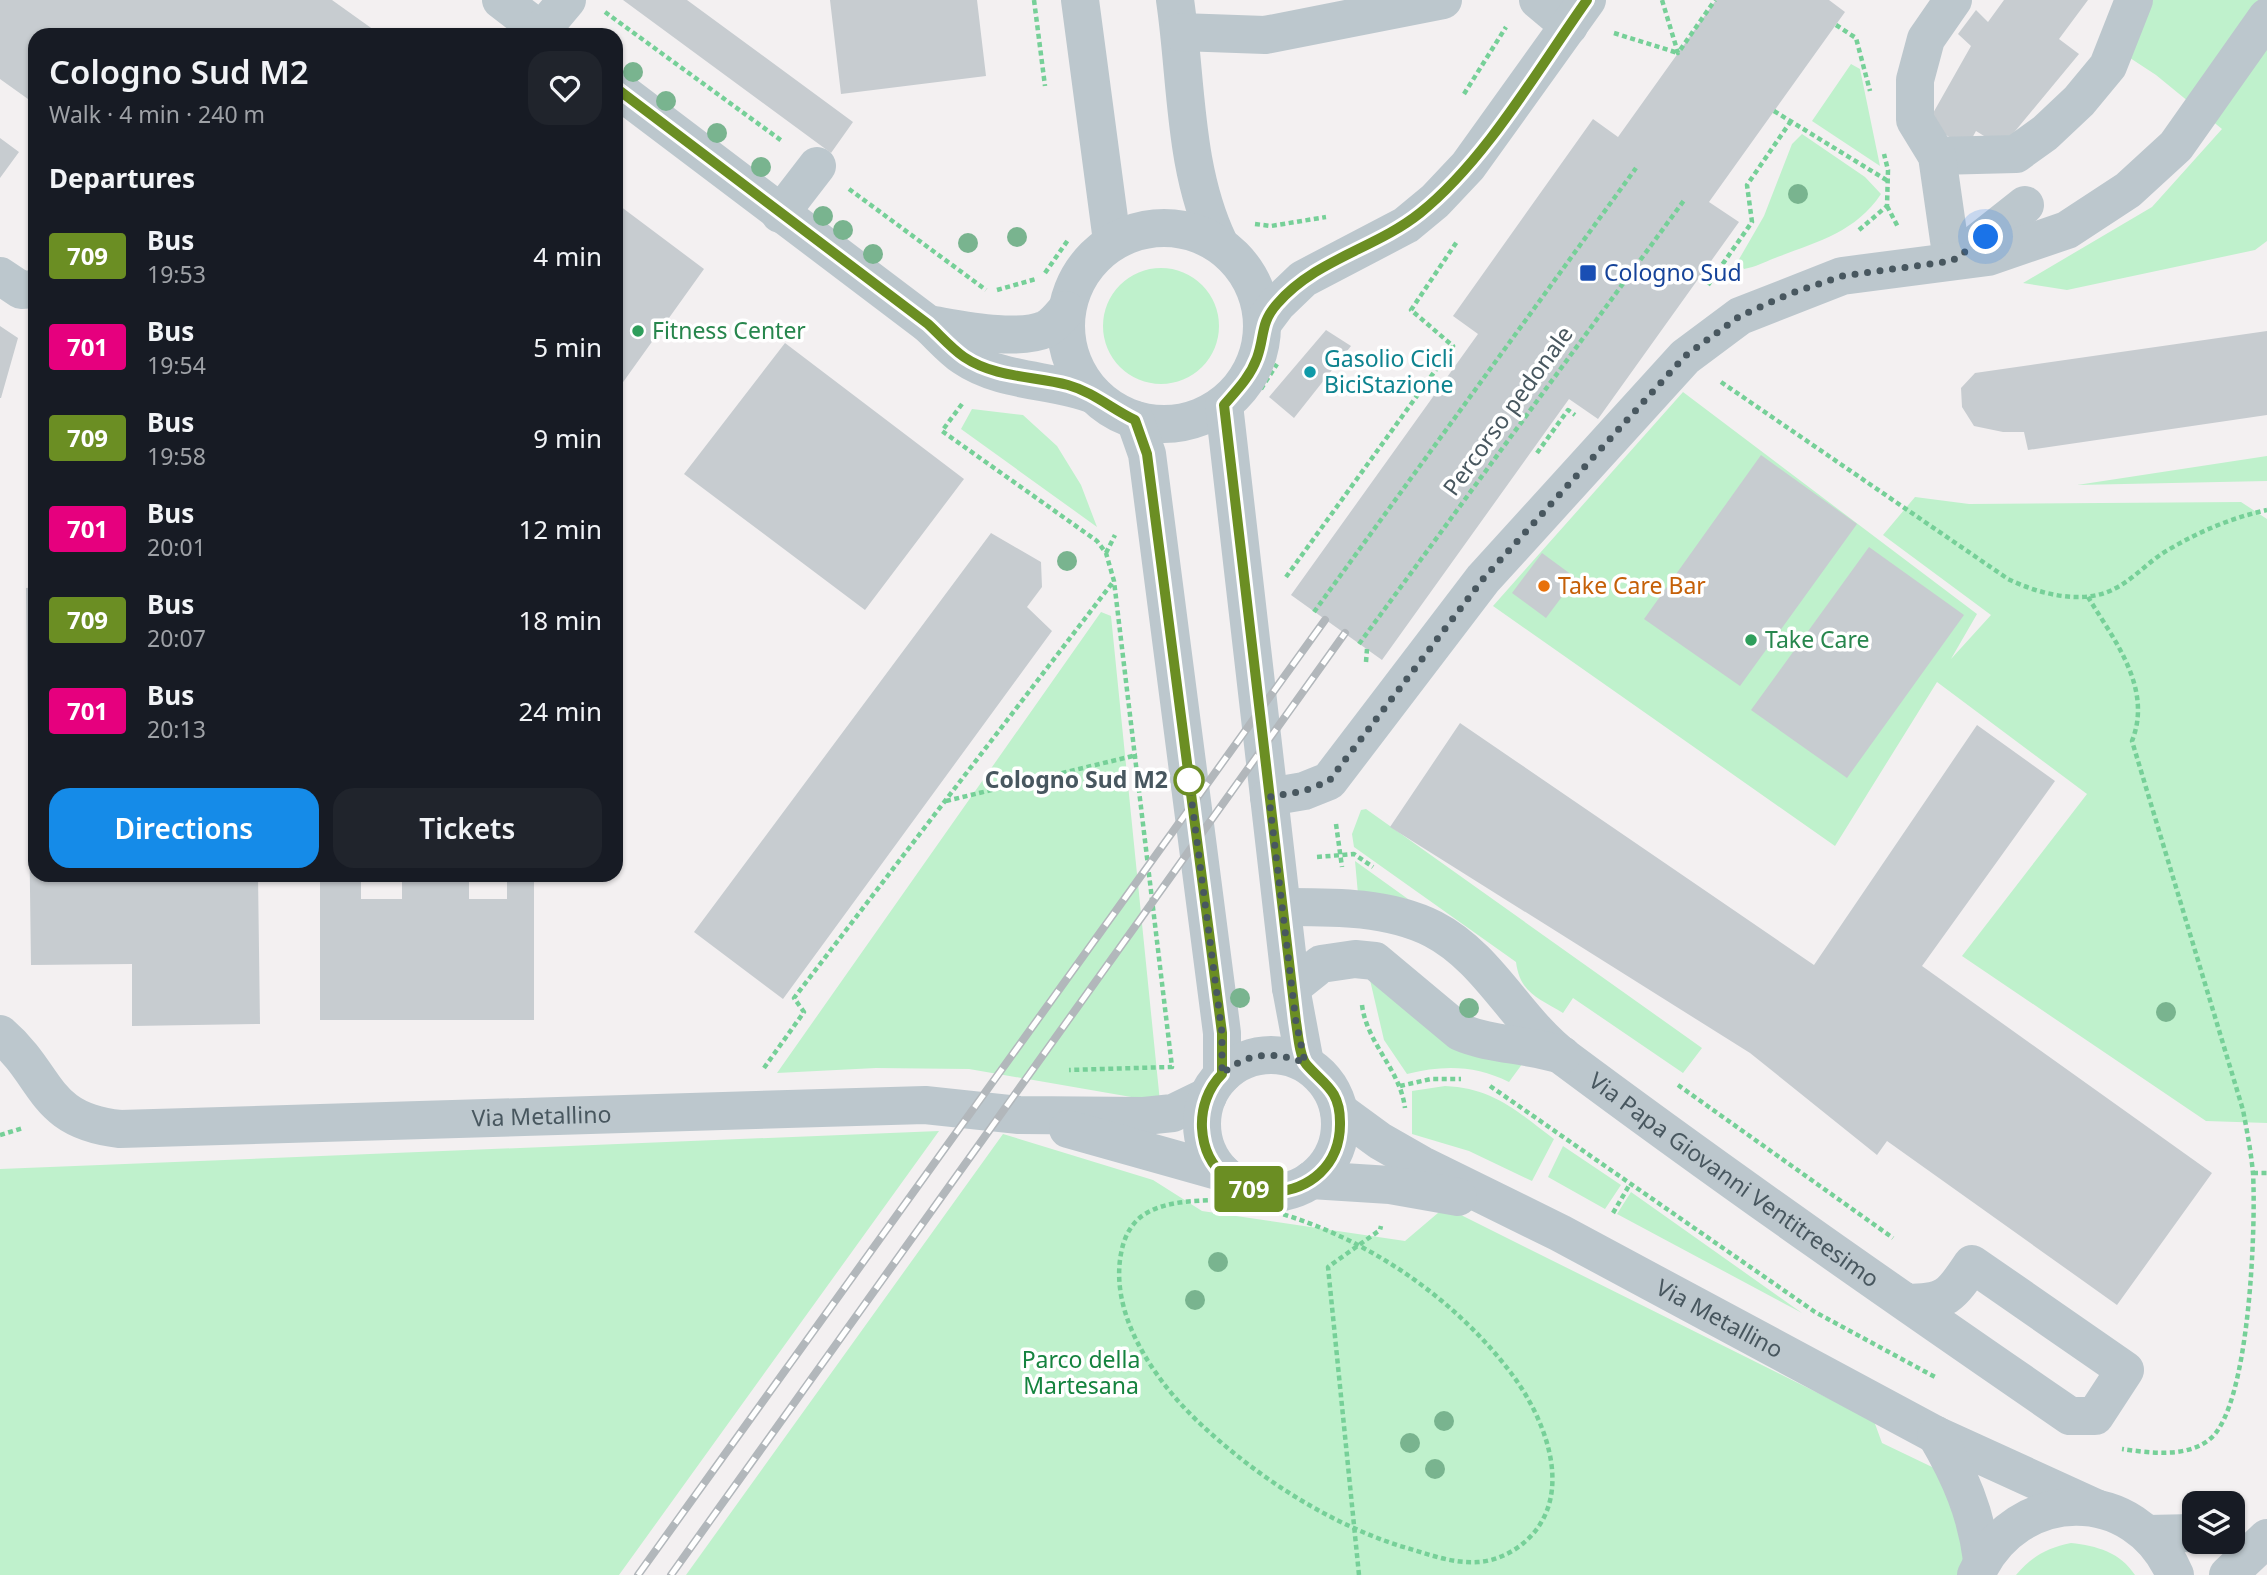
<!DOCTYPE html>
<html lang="en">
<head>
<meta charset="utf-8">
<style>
  body { margin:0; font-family:"Noto Sans",sans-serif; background:#20242c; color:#f1f3f6; height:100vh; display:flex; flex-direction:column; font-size:26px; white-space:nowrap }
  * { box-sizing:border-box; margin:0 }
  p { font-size:23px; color:#9ea1a6 }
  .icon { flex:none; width:38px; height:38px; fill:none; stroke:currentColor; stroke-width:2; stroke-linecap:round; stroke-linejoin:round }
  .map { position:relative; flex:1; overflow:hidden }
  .side { position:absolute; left:28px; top:28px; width:595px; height:854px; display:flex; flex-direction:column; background:#171b24; border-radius:21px; box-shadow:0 2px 5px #0004 }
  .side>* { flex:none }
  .badge { padding:0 14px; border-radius:5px; font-size:24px; line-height:46px }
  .tools { position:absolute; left:2182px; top:1491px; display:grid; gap:14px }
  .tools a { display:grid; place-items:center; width:63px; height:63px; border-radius:14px; background:#171b24; box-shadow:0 2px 5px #0004; font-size:35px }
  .you { position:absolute; width:35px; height:35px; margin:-18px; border:5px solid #fff; border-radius:50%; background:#1a73e8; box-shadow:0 0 0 10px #1a73e833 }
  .map>.badge { position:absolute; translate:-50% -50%; box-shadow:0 0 0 4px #fff }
  h2 { padding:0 21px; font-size:26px; line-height:63px }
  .round { display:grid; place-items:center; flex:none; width:74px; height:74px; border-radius:21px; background:#20242c }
  .overview { display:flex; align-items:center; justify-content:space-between; height:119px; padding:0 21px }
  h1 { font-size:33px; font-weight:600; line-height:52px }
  .action { display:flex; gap:14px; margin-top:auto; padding:14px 21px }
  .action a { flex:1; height:80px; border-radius:21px; background:#158be8; color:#fff; font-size:28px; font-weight:600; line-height:80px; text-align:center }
  .action a+a { background:#20242c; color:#f1f3f6 }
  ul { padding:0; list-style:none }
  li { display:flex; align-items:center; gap:21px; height:91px; padding:0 21px }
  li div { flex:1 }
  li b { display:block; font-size:26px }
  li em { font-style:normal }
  li .badge { min-width:77px; font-weight:700; text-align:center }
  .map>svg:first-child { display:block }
  .green { fill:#bff1cc }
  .building { fill:#c7ccd0 }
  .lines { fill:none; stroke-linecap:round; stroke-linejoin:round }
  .path { stroke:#76d098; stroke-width:4.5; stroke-dasharray:5 3.5; stroke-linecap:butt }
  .minor { stroke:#bcc7cd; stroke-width:38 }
  .rail-casing { stroke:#b2b7bb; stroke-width:8 }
  .rail { stroke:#fff; stroke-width:5; stroke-dasharray:16; stroke-linecap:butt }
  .tree { fill:#79b48f }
  .line-casing { stroke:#fff; stroke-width:16 }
  .line { stroke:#6b8e23; stroke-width:10 }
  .walk { stroke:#48575f; stroke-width:7; stroke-dasharray:0 12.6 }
  .transit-dot { fill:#1a4fb4; stroke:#fff; stroke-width:2.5 }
  .leisure-dot { fill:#2e9e5b; stroke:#fff; stroke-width:2.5 }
  .culture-dot { fill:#0f9aa8; stroke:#fff; stroke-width:2.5 }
  .food-dot { fill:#e8710a; stroke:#fff; stroke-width:2.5 }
  .stop-dot { fill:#fff; stroke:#6b8e23; stroke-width:3.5 }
  .labels { text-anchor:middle; stroke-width:7; stroke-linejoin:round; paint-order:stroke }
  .transit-label { font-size:23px; fill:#164399; stroke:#fff; text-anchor:start }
  .leisure-label { font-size:23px; fill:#27864d; stroke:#fff; text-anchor:start }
  .culture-label { font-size:23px; fill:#0d838f; stroke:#fff; text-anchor:start }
  .street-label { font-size:23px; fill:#48575f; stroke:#fff }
  .food-label { font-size:23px; fill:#c56008; stroke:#fff; text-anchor:start }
  .stop-label { font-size:23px; font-weight:bold; fill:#48575f; stroke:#fff; text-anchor:end }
  .park-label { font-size:23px; fill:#15833f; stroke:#fff }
</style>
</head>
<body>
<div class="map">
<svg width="2267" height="1575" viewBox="0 0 2267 1575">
  <rect width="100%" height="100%" fill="#f3f0f1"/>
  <!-- green -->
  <path class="green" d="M2152,0H2267V241L2255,250L2067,290L2023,283L2152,207L2222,129L2156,75L2127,56Z
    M1851,64L1860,69L1880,166L1812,121Z
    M1802,134L1865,177L1881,194C1855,233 1816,242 1775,258C1764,262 1756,267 1744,269L1738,261L1764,216L1792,144Z
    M1103 326a58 58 0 1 1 116 0a58 58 0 1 1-116 0Z
    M1683,392L1977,614L1951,659L1991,615L1883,535L1915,497L1969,504L2241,502L2267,519V1123L2206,1121L1962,956L2087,794L1937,682L1835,846L1493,606Z
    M972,409L1023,415L1057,446L1081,485L1097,527L961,429Z
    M2267,456V481L2077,485Z
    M1101,612L1111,616L1160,1102L969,1069L876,1068L777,1073Z
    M1366,809L1702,1048L1683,1073L1573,998L1563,1013C1538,998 1520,993 1516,962L1354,847L1352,834L1361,810Z
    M1355,861L1408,899L1358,894Z
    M1370,980L1528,1056L1509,1082C1475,1065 1443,1065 1407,1074L1384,1040Z
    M1445,1086C1493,1088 1517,1111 1554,1139L1532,1181L1469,1151L1412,1134V1091Z
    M939,1131L619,1575H0V1169Z
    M1003,1134L1153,1180L1202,1211L1405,1241L1445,1207L1874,1421L1882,1443L1955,1478L1978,1575H686Z
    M1563,1146L1621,1185L1605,1209L1548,1177Z
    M1631,1192L1802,1313L1617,1214Z
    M2071,1543C2097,1546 2120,1552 2135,1575H2016C2032,1556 2047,1548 2071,1543Z"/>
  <!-- building -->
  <path class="building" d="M0,0H332L381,35H35V104L0,79Z
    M623,0H687L853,122L831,153Z
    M830,0H977L986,76L841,94Z
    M1716,0H1829L1845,12L1709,202L1739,222L1598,419L1569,399L1382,660L1291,595L1478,334L1453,316L1593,119L1618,137Z
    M2004,0H2088L2059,39L2079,54L2002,147L1976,131L1966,149L1928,122L1971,46L1958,34L1976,10L1988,22Z
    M0,138L19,152L0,178Z
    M616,203L704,269L616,392Z
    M0,326L18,338L1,398H0Z
    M1326,330L1351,346L1294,418L1269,397Z
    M2267,331V415L2028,450L2024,432H2003L1974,426L1962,407L1961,388L1975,373Z
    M785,343L964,479L865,610L684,474Z
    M1761,455L1857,524L1740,686L1644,619Z
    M991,533L1041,562L1042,587L1027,607L1052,631L783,999L694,932Z
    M1869,547L1964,615L1847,778L1751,710Z
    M1542,553L1576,578L1546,618L1512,593Z
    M35,587V875H258L260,1024L132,1026V964L31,965L26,588Z
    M1460,723L1814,965L1977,725L2055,781L1922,966L2212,1173L2117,1305L1887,1141L1877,1155L1750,1053L1390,827Z
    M320,875H361V899H402V875H469V899H507V875H534V1020H320Z"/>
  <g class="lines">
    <!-- path -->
    <path class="path" d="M1034,0L1045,86
      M1662,0L1678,53L1715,0
      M605,12L782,141
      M1836,25L1856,38L1870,91
      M1614,33L1678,53
      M1464,94L1506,27
      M1774,111L1888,181
      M849,189L986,290
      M1887,206L1898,227
      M1255,224L1271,226L1326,217
      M1859,230L1887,206L1888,170L1884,154
      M1045,273L1068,240
      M1708,285L1752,222L1747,185L1791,121
      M997,290L1036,279
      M1721,382L2008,579C2039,594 2084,606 2116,588C2135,578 2150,560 2168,550C2200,531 2231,518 2267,510
      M1261,389L1277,364
      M962,404L942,431L1097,541L1106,553L1114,581L1172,1067L1069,1070
      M1537,453L1568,410L1575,415
      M1106,553L1115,535
      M1286,577L1453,346L1411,310L1458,240
      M2088,597C2114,640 2153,688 2132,741L2243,1110C2247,1131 2251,1152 2253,1173C2256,1225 2250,1406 2210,1439C2187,1458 2150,1453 2122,1449
      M1314,612L1636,168
      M1359,644L1685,199
      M1366,662L1367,649
      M946,801L1137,755
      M1336,824L1342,867
      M1317,857L1354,854L1373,867
      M1362,1005C1367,1044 1400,1069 1405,1108
      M764,1068L804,1012L794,998L1113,582
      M1678,1085L1893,1238
      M1400,1086L1431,1079H1461
      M1490,1086L1815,1312L1935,1377
      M0,1135L23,1128
      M2253,1173H2267
      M1217,1200C1330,1214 1442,1282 1511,1373C1545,1418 1576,1494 1527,1540C1514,1552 1496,1561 1478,1562C1451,1564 1426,1553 1400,1546C1329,1523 1262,1480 1207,1430C1160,1388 1106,1316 1122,1249C1125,1235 1133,1221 1145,1214C1166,1201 1193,1201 1217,1200Z
      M1613,1213L1630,1184
      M1359,1575L1328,1267L1380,1230L1381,1226"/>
    <!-- minor -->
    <g class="minor">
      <path d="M501,0L547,35"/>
      <path d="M1080,0L1112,241"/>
      <path d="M1175,0C1187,81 1183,168 1219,243"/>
      <path d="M1538,0L1569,26"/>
      <path d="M541,31L567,0"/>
      <path d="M1180,32L1265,35L1443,0"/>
      <path d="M616,88L928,324C940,335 951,348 964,357C1002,383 1053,379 1094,395"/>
      <path d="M1937,156L2016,154L2045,133L2079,101L2108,66L2134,0"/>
      <path d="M780,214L817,166"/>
      <circle cx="1164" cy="326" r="98"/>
      <path d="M1963,254L2025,205"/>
      <path d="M1952,261L1937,156L1915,120V80L1926,39L1953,0"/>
      <path d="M0,276L21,290L35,289"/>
      <path d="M928,324C959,329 1017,342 1046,329C1054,325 1060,317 1066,310"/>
      <path d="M1262,324L1277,304L1303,279L1406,225L1435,201L1468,166L1587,0"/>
      <path d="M1224,405L1291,988L1305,1063"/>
      <path d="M1135,420L1147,454L1222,1033V1075"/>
      <path d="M1269,797L1304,791L1329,781L1483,579L1685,357L1740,316L1842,276L1988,257L2067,230L2128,190L2176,146L2267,17"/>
      <path id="s1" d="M1282,907C1332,907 1387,906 1433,929C1489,958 1516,1021 1565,1058C1730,1181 1900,1299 2070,1416H2095L2125,1370L1972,1264C1951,1296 1946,1303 1907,1303"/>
      <path d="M1291,988L1321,964L1355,959L1375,961L1460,1032C1489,1045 1528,1044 1562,1055"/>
      <path id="s2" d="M0,1034C50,1077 41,1120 120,1129L925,1105L1019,1115L1144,1116L1173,1113L1208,1096"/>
      <circle cx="1271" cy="1124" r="69"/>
      <path id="s3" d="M1339,1111L1380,1141L1422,1165L1560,1233L1936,1435L2096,1508"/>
      <path d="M1068,1129L1221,1172"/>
      <path d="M1311,1180L1390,1185L1458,1197"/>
      <path d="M1936,1435C1960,1476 1976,1512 1982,1560"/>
      <path d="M2148,1534L2194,1533"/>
      <path d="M1976,1575C2016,1485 2136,1483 2175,1575"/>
      <path d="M2228,1575L2267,1538"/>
    </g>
    <defs>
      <path id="rail" d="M638,1575L1325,620
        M671,1575L1345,633"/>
    </defs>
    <!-- rail casing -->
    <use href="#rail" class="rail-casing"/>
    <!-- rail -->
    <use href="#rail" class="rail"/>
  </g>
  <!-- trees -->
  <g class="tree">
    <circle cx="633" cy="72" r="10"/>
    <circle cx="666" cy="101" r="10"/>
    <circle cx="717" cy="133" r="10"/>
    <circle cx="761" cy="167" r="10"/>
    <circle cx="1798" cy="194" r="10"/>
    <circle cx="823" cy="216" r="10"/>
    <circle cx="843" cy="230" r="10"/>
    <circle cx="1017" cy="237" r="10"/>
    <circle cx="968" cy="243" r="10"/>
    <circle cx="873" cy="254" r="10"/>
    <circle cx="1067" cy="561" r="10"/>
    <circle cx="1240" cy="998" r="10"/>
    <circle cx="1469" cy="1008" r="10"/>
    <circle cx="2166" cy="1012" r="10"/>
    <circle cx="1218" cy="1262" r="10"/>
    <circle cx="1195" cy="1300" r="10"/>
    <circle cx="1444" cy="1421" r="10"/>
    <circle cx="1410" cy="1443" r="10"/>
    <circle cx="1435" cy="1469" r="10"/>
  </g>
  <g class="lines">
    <defs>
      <path id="line" d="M616,88L928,324C940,335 951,348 964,357C995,378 1034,376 1068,385C1093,392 1112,409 1135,420L1147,454L1222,1033V1074C1208,1088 1201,1108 1202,1128C1207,1217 1342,1211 1340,1122C1340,1089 1323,1084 1306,1064C1299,1055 1298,1033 1296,1022L1224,405C1237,390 1250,377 1257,358C1265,336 1260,323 1277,304C1316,259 1375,249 1420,213C1486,160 1538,69 1587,0"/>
    </defs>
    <!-- line casing -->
    <use href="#line" class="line-casing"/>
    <!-- line -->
    <use href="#line" class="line"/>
    <!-- walk -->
    <path class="walk" d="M1189,780L1222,1033V1074C1247,1052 1275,1051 1305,1063L1296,1022L1269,797L1304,791L1329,781L1483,579L1685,356L1740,316L1789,294L1842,276L1952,261L1986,237"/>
  </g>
  <!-- markers -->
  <rect class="transit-dot" x="1579" y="264" width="18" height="18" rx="3.5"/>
  <g class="leisure-dot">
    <circle cx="638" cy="331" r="7"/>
    <circle cx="1751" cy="640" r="7"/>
  </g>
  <circle class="culture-dot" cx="1310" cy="372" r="7"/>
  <circle class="food-dot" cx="1544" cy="586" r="7"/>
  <circle class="stop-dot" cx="1189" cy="780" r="14"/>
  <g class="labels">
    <!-- transit labels -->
    <g class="transit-label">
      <text x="1604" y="281">Cologno Sud</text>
    </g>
    <!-- leisure labels -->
    <g class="leisure-label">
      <text x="652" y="339">Fitness Center</text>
      <text x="1765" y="648">Take Care</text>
    </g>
    <!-- culture labels -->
    <g class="culture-label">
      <text x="1324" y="367">Gasolio Cicli<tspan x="1324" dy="26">BiciStazione</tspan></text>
    </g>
    <!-- street labels -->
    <g class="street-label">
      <text transform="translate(1508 411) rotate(-54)" y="8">Percorso pedonale</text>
      <text dy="8" stroke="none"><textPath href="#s2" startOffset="581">Via Metallino</textPath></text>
      <text dy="8" stroke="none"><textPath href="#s1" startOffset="548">Via Papa Giovanni Ventitreesimo</textPath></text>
      <text dy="8" stroke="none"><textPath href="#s3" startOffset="434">Via Metallino</textPath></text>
    </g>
    <!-- food labels -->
    <g class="food-label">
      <text x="1558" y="594">Take Care Bar</text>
    </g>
    <!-- stop labels -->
    <g class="stop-label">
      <text x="1168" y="788">Cologno Sud M2</text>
    </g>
    <!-- park labels -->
    <g class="park-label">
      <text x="1081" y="1368">Parco della<tspan x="1081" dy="26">Martesana</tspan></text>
    </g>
  </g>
</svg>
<div class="tools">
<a><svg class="icon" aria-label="layers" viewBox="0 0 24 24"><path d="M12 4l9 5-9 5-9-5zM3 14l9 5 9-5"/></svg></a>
</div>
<div class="you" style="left:1986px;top:237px"></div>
<b class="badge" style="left:1249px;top:1189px;background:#6b8e23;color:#fff">709</b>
<section class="side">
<div class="overview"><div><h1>Cologno Sud M2</h1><p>Walk · 4 min · 240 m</p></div><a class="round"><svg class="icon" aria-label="heart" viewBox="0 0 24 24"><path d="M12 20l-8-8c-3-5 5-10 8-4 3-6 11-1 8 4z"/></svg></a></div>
<h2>Departures</h2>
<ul>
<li><span class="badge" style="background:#6b8e23;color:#fff">709</span><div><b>Bus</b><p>19:53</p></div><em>4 min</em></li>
<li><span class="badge" style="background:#e6007e;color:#fff">701</span><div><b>Bus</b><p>19:54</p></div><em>5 min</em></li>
<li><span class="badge" style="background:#6b8e23;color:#fff">709</span><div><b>Bus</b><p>19:58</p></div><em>9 min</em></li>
<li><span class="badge" style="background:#e6007e;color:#fff">701</span><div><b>Bus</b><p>20:01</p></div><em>12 min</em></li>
<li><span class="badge" style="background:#6b8e23;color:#fff">709</span><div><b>Bus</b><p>20:07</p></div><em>18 min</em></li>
<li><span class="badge" style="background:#e6007e;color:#fff">701</span><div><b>Bus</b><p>20:13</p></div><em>24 min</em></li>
</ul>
<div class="action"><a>Directions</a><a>Tickets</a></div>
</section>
</div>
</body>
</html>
